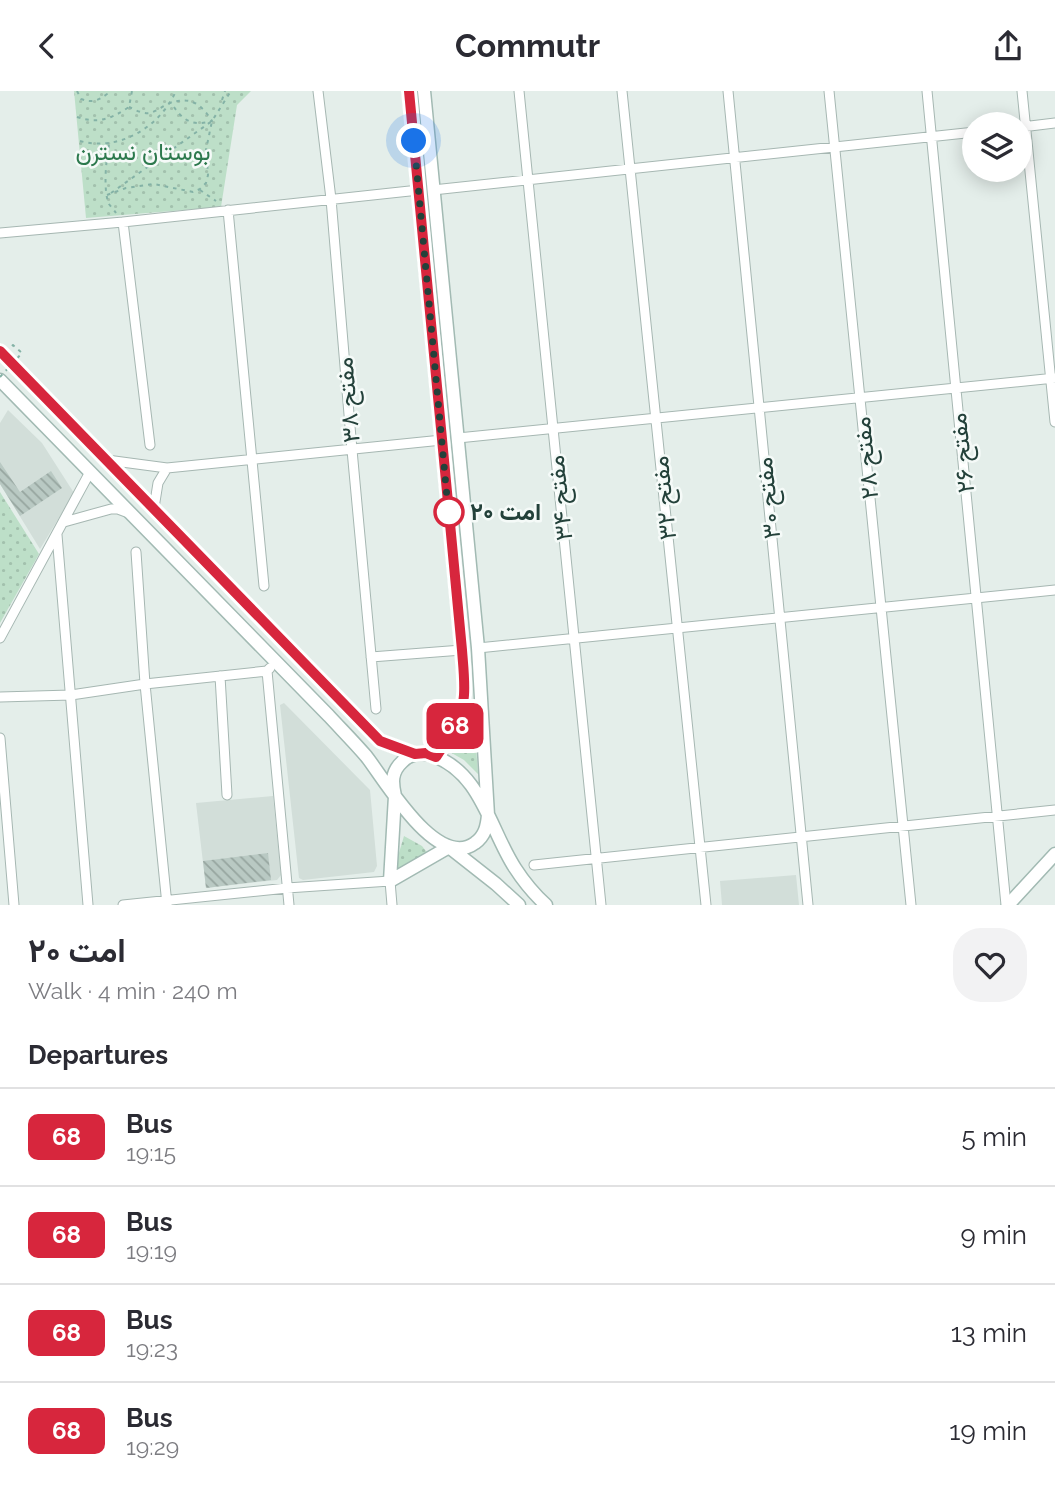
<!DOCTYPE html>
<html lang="en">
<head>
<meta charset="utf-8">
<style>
  body { margin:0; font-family:Raleway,Vazirmatn,sans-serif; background:#f2f2f3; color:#2b2b33; height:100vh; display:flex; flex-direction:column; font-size:26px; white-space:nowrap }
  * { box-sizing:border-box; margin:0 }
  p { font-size:23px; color:#7c7c81 }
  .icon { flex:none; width:38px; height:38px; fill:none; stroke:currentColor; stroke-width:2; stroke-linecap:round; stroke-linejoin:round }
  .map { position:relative; height:814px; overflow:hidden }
  .sheet { display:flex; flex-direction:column; background:#fff; flex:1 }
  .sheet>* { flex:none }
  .badge { padding:0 14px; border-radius:10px; font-size:24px; line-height:46px }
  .buttons { position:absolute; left:962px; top:21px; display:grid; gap:14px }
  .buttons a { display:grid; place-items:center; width:70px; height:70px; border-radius:50%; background:#fff; box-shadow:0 4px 18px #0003; font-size:35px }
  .you { position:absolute; width:35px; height:35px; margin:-18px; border:5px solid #fff; border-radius:50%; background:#1a73e8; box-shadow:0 0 0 10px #1a73e833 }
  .map>.badge { position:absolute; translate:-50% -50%; box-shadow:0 0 0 4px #fff }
  h2 { padding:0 28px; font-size:26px; line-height:63px }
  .round { display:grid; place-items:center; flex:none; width:74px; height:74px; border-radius:28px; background:#f2f2f3 }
  .head { display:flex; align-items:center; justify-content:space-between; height:119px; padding:0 28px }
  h1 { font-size:33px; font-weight:700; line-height:52px }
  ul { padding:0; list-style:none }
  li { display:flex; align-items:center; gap:21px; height:98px; padding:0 28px; border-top:2px solid #e1e1e2 }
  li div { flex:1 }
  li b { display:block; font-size:26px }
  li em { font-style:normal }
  li .badge { min-width:77px; font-weight:700; text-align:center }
  header { display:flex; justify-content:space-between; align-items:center; height:91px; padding:0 28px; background:#fff; font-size:32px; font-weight:700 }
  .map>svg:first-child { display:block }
  .built { fill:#d2ded9 }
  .green { fill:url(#green-dots) }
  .building { fill:url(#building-back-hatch) }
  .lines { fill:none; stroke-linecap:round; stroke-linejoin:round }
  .street-casing { stroke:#a6b7b2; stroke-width:11 }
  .secondary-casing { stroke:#a2bab3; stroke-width:15 }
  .path { stroke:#84b2a6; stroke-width:2; stroke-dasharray:3.5 5; stroke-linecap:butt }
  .street { stroke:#fff; stroke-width:9 }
  .secondary { stroke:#fff; stroke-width:12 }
  .path-bridge { stroke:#84b2a6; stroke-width:2; stroke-dasharray:3.5 5; stroke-linecap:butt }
  .line-casing { stroke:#fff; stroke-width:16 }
  .line { stroke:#d7263d; stroke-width:10 }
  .walk { stroke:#23413a; stroke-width:7; stroke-dasharray:0 12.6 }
  .stop-dot { fill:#fff; stroke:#d7263d; stroke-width:3.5 }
  .labels { text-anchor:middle; stroke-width:5; stroke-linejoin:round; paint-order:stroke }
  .park-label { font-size:24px; fill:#2c794d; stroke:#f5faf8 }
  .street-label { font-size:24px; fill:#23413a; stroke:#f5faf8 }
  .stop-label { font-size:24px; font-weight:bold; fill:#23413a; stroke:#f5faf8; text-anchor:start }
</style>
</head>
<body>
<header><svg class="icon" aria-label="back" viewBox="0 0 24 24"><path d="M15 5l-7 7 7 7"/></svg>Commutr<svg class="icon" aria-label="share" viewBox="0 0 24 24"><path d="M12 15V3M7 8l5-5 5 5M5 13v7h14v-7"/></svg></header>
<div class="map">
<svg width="1055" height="814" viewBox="0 0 1055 814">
  <defs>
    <pattern id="green-dots" width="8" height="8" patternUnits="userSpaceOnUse" patternTransform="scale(1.75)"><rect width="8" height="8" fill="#bddfc8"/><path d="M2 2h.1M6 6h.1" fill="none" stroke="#a2c1ad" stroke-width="1.8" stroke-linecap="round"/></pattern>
    <pattern id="building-back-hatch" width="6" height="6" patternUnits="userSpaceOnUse" patternTransform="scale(1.75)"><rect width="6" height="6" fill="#b9c9c3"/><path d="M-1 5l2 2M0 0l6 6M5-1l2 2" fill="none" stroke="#96a59f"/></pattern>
  </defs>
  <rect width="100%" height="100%" fill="#e4eeea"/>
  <!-- built -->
  <path class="built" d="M8,319L42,352L74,402L40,458L0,393V332Z
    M284,612L370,699L377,775L374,781L303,789L299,787L280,614Z
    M273,705L281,784L277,789L206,797L196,712Z
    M796,784L799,814H722L720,790Z"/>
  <!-- green -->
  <path class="green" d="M74,0H251L237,14L221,116L86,127Z
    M0,401L39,463L0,532Z
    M473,619L478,682V683L464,669L448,660C461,648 470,637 473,619Z
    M404,745L422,755L429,764L395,783L396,772Z"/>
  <!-- building -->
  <path class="building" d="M0,371L20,401L51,380L62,397L20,425L0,393Z
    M268,762L271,789L206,797L203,770Z"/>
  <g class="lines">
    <defs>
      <path id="street" d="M318,0L331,108L352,359L376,618
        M519,0L601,814
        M622,0L706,814
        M728,0L808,814
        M829,0L911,814
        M927,0L1006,814
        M1022,0L1055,331
        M1022,36L1055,32
        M433,99L975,41
        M228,119L264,495
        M123,131L150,354
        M0,142L123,131L419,99
        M458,347L1055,287
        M107,369L167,377L442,349
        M154,417L158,392L167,377
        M64,431L111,418H118L126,421
        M57,444L88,814
        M136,461L145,593L167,814
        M0,547L90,381
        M478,557L1055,499
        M371,566L462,559
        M270,577L267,580L289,814
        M220,585L227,704
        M0,606L71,604L145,593L267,580
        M0,647L14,814
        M534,774L1055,719
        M123,814L287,797L390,790L392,814"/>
      <path id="secondary" d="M409,0L462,559C463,573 465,589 464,604C463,627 449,647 436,666
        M0,260L380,650L415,663
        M0,289L329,625C341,638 354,651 366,665C385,689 437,780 475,752C485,745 487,735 488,724L478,557L424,0
        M449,756L496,793L519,814
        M390,790L395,705C392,692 391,681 402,671C409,663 421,661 431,664C481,680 490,739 515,777C524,791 534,803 546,814
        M390,790L449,756
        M1008,814L1055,763"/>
    </defs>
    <!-- street casing -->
    <use href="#street" class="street-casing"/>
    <!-- secondary casing -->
    <use href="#secondary" class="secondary-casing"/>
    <!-- path -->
    <path class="path" d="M77,0L81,8C92,12 98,10 107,3L108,0
      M222,9L225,0
      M129,16C135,19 143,23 150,22C157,20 164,14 170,12C191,5 201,13 212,30C192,36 181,29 171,11
      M77,26C98,33 111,28 129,16L132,0
      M80,50C119,61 160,36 176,0
      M109,54C106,68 103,100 109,113C111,116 114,119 116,122
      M200,99L216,110
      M111,102L212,30L231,0
      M107,104L126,97L154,93L193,101L200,98L206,92L208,84L206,59L212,30
      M12,255L13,254L22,262"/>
    <!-- street -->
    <use href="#street" class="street"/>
    <!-- secondary -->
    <use href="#secondary" class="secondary"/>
    <!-- path-bridge -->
    <path class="path-bridge" d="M0,286L22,262"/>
  </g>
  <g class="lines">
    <defs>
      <path id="line" d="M0,260L380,650L415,663L426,662L436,666C449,647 463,627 464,604C465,589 463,573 462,559L409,0"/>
    </defs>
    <!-- line casing -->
    <use href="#line" class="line-casing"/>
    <!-- line -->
    <use href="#line" class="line"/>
    <!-- walk -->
    <path class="walk" d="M414,50L449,428V421"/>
  </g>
  <!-- markers -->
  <circle class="stop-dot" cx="449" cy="421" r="14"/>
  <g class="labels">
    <!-- park labels -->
    <g class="park-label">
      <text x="143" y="69">بوستان نسترن</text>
    </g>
    <!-- street labels -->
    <g class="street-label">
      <text transform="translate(348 309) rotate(-95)" y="8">مفتح ۳۸</text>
      <text transform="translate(962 362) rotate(-96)" y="8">مفتح ۲۶</text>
      <text transform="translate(866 367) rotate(-96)" y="8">مفتح ۲۸</text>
      <text transform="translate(560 407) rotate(-96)" y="8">مفتح ۳۴</text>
      <text transform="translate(664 407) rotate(-96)" y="8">مفتح ۳۲</text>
      <text transform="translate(768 407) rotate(-96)" y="8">مفتح ۳۰</text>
    </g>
    <!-- stop labels -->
    <g class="stop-label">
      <text x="470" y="429">امت ۲۰</text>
    </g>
  </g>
</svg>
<div class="buttons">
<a><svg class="icon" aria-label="layers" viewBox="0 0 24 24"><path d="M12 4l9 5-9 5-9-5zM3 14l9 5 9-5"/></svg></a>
</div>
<div class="you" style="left:414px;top:50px"></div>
<b class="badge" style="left:455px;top:635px;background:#d7263d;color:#fff">68</b>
</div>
<section class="sheet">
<div class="head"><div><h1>امت ۲۰</h1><p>Walk · 4 min · 240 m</p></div><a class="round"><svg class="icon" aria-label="heart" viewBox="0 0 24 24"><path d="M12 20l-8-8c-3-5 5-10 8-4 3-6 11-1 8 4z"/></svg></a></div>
<h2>Departures</h2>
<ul>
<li><span class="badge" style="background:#d7263d;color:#fff">68</span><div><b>Bus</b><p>19:15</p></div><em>5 min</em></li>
<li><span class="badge" style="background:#d7263d;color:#fff">68</span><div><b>Bus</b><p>19:19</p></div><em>9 min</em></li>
<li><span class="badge" style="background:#d7263d;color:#fff">68</span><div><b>Bus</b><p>19:23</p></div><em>13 min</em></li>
<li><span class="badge" style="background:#d7263d;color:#fff">68</span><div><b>Bus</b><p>19:29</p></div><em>19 min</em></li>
</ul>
</section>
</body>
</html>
